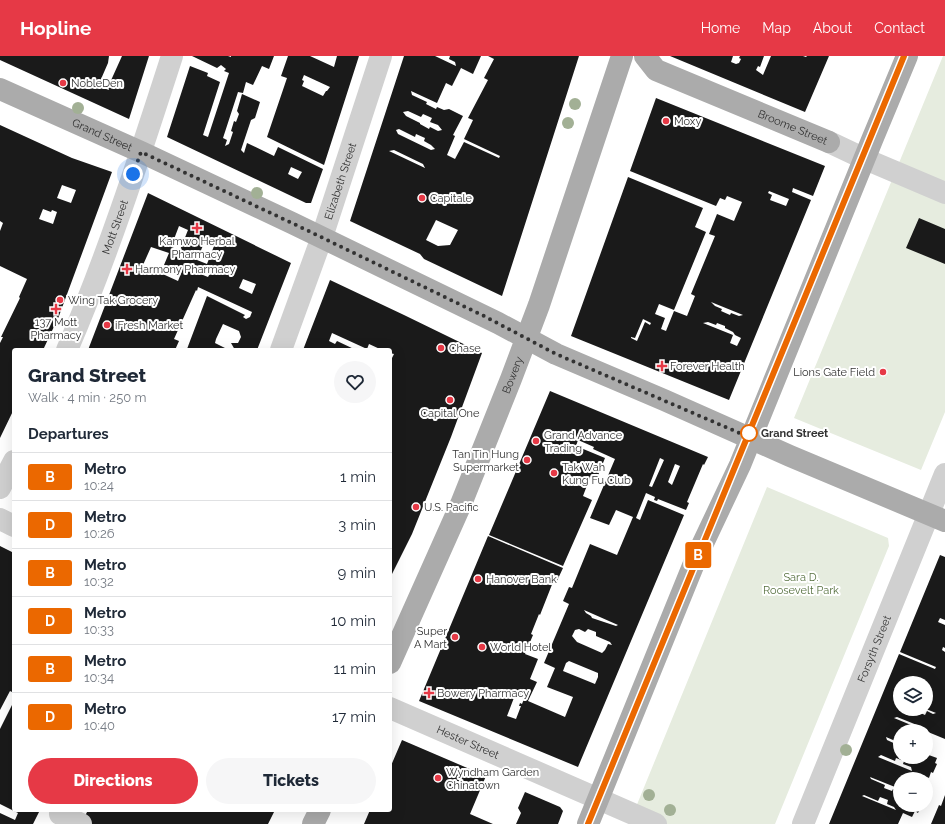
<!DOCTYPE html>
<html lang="en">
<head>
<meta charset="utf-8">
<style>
  body { margin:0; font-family:Raleway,sans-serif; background:#f6f6f7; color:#1f2937; height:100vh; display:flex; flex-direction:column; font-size:15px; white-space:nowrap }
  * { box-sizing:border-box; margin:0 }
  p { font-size:13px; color:#747a83 }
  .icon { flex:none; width:22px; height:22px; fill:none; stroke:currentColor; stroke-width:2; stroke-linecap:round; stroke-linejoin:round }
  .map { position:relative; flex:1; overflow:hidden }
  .side { position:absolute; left:12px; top:292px; width:380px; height:464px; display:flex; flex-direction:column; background:#fff; border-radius:4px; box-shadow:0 4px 16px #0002 }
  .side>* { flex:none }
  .badge { padding:0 8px; border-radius:3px; font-size:14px; line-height:26px }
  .fabs { position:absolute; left:893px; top:620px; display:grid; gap:8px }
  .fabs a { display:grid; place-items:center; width:40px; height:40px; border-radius:50%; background:#fff; box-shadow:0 4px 16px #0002; font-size:20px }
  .you { position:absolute; width:20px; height:20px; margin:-10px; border:3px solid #fff; border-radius:50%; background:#1a73e8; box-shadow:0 0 0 6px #1a73e833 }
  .map>.badge { position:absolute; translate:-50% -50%; box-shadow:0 0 0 2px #fff }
  h2 { padding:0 16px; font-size:15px; line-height:36px }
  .round { display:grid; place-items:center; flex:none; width:42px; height:42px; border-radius:21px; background:#f6f6f7 }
  .summary { display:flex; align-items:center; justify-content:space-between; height:68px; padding:0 16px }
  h1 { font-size:19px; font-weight:800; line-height:30px }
  .cta { display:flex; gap:8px; margin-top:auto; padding:8px 16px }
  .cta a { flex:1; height:46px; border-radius:24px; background:#e63946; color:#fff; font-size:16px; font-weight:800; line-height:46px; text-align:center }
  .cta a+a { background:#f6f6f7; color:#1f2937 }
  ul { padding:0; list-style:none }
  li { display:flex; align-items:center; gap:12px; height:48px; padding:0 16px; border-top:1px solid #e0e1e3 }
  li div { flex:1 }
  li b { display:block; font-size:15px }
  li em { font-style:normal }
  li .badge { min-width:44px; font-weight:700; text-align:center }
  header { display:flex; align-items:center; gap:24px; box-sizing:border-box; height:56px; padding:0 20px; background:#e63946; color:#fff }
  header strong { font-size:19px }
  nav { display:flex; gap:22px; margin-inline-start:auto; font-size:14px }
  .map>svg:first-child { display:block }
  .green { fill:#e6ecdf }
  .building { fill:#1a1a1a; fill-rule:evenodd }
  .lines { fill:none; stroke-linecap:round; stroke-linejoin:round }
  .minor { stroke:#d0d0d0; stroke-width:22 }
  .major { stroke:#ababab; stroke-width:22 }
  .tree { fill:#a2b095 }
  .line-casing { stroke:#fff; stroke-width:9 }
  .line { stroke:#eb6800; stroke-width:6 }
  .walk { stroke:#333; stroke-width:4; stroke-dasharray:0 7.2 }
  .poi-dot { fill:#e63946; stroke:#fff; stroke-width:1.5 }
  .stop-dot { fill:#fff; stroke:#eb6800; stroke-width:2 }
  .labels { text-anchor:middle; stroke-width:4; stroke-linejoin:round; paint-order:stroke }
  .poi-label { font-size:11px; fill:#333; stroke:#fff; text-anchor:start }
  .street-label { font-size:11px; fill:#333; stroke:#fff }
  .stop-label { font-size:11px; font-weight:bold; fill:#333; stroke:#fff; text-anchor:start }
  .park-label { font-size:11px; fill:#56703f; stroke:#fff }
</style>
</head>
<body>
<header>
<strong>Hopline</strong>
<nav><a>Home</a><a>Map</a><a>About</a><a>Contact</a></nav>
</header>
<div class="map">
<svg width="945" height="768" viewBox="0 0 945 768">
  <rect width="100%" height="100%" fill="#fff"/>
  <!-- green -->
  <path class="green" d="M943,0H945V356L921,414L794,362Z
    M767,431L888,482L889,490L775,768H629Z"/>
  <!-- building -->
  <path class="building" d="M0,0H109L108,7L98,30L109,34L108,31L122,0H149L129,63L0,4Z
    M192,0H228L231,1V0H274L269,13L262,10L253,29L246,26L243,37L238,36L223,82L227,84L225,90L229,88L233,76L231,75L234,65L236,66L239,58L237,55L242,38L260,46L255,62L251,64L241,94L244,97L247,87L274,100L278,91L323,113L311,147H306L167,81L190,10L208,17L207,20L220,26L203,79L208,81L229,17L224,15L226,13L221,9L217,12ZM291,111L302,116L298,123L288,118Z
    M288,0H310L334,11L337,0H359L324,109L267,81L287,22L281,20ZM304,19L330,31L327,35H326L323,40L302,30L304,25L302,24Z
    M404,0H435L456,10L455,6L449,3L450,0H481L473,18L461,12L452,30L446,27L437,47L411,35L412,39L427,46L426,48L436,53L437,51L444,54L449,53L463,60L453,79L455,80L447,99L455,103L464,86L499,102L500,100L464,83L473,64L468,62L488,24L484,22L494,3L488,0H579L502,240L424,203L420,198L350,165ZM408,55L421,61L423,58L432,62L430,66L438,69L442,74L438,75L430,71L429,73L420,68V67L406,60L403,56ZM399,73L415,81L416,78L425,82L424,85L431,89L435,93L431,94L398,78L396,74ZM394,94L423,108L425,112L389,95ZM436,164L458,174L450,189L438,190L426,184Z
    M670,0H733L731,6L736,8L739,7L741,3L739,2L740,0H764L760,11L758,10L756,14L763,19L771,0H803L806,1L807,0H829L805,56Z
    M656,42L825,110L813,140L793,132L792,136L811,144L729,344L571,280L628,121L703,152L695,171L706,176L674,254L659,248L655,258L665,262L661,273L666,275L674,255L687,260L695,240L691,238L715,180L709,178L717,158L734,165L742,146L727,140L725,144L720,142L716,150L630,115ZM769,135L789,143L786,150L770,144L772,139L768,137ZM711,246L743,259L739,260L731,257L730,259L721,255L722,253L715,250ZM643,263L651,267L650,269L645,266L637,285L631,282V281L635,282ZM708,266L716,269L717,267L725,270V272L733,276L735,279L741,282L737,290L730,287L733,279L703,267Z
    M0,69L72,102L112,116L59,260L43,294H14V353L0,382V287L3,281H1L20,242L19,241L27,223L0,210V175L3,167L0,165ZM62,129L76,134L71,147L57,142ZM43,153L51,156L52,154L57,156L53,168L39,163Z
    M148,137L291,207L257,294H235L231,287H238L241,281L239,275L223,268L216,283L215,287L229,294L187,293L207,240L245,259L243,261L246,263L250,261L252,256L198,231L197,235L196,234L174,283L179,285L175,294H88ZM179,170L188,174L180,194L171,191ZM204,187L214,190L207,208L197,204ZM151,191L169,197L164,209L182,215L178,225L143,209ZM207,209L213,212L208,221L203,219ZM243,223L256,228L252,238L239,232Z
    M919,162L945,173V208L906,192Z
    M330,224L404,259L482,297L451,381L412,478L390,522V306L394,298L390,297V294H382L369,288L367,293L332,277L329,285L335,288L337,285L356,294H303Z
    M550,335L708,401L704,409L703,408L687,446L689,447L686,454L658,443L657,445L654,444L655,441L646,437L636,462L640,464L648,444L684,459L578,711L419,645L488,480L563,512L556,527L553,526L540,559L539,558L531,578L533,579L525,598L538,603L530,623L537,626L528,645L565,661L573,641L547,631L555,612L544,607L569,548L563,545L569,531L572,532L590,488L617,499L633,461L616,454L609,469L590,462L615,403L593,393L594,391L578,384L576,390L605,402L597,422L591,419L583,440L592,444L563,510L489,479ZM660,402L664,404L652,431L649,430ZM675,408L680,410L672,429L668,426ZM584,554L618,569L616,570L592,562L591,560L586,557ZM579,573L585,576L588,573L596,576V580L610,586L612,589L608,588L605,594L602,597L577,586L572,580L575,574ZM569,605L598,617V621L595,628L563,615L566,607ZM515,639L524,643L522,648L520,647L519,650H521L516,663L507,660Z
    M0,490L14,497V637L10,635L0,654Z
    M940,499L945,501V564L940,562L938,566L945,569V592L943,591L942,594L945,596V683L928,676L927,673L897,661L894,662L928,676L926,686V675H900V687L886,681L887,684L900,690V701H926V698L937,702L935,707L937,708L933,717L931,716L929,722L923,719L921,723H900V733L870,721L871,723L885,729L884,732L892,735L893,733L900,735V749H921L918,757L915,755L912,761L903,757L898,768H829L899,598L935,613L936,611L900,596ZM900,627H926V653L936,657L933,658L927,655L925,659L914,654L915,653H900ZM881,699L895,705L896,702L904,705L903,708L911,711L912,715L878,701ZM864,739L878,745L880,741L888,744L887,748L894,751L896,754L862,740Z
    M14,645V754H40L33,768H0V757L15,764L18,757L0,748V673Z
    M402,684L486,720L470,758L493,768H364L370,754H390V729L392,725L390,724V712Z
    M525,736L560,751L563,755L558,768H516L521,757L518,752Z
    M945,739V768H931L939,749L941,750Z
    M88,754H275L268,768H81Z"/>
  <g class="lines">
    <!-- minor -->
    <g class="minor">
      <path d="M829,86L865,103L945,137"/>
      <path id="s1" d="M67,294C108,199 140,99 172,0"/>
      <path id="s2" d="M281,294L322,181L381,0"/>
      <path d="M0,432L14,405"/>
      <path d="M0,463L14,470"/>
      <path id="s3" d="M390,652L656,768"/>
      <path d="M60,758L81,768"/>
      <path id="s4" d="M803,768L945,418"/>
    </g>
    <!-- major -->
    <g class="major">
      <path id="s5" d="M645,0L656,14L829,86"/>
      <path id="s6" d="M0,33L141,96L292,167L498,267L556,298L664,344L790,400L945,465"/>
      <path id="s7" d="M390,607L461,448L511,323L539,249L622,0"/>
      <path d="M313,768L320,754"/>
      <path d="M588,768L697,500L740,409L872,84L907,0"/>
    </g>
  </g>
  <!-- trees -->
  <g class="tree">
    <circle cx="575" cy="48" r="6"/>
    <circle cx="78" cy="52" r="6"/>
    <circle cx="568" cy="67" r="6"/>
    <circle cx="257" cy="137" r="6"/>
    <circle cx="846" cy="694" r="6"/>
    <circle cx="649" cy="739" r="6"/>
    <circle cx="670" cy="754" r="6"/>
  </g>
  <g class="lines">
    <defs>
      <path id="line" d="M588,768L904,0"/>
    </defs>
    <!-- line casing -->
    <use href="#line" class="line-casing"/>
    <!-- line -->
    <use href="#line" class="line"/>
    <!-- walk -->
    <path class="walk" d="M133,118L141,96L292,167L484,260L556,298L751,382L749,377"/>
  </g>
  <!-- markers -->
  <g class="poi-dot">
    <circle cx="63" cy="27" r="4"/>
    <circle cx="666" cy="65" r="4"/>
    <circle cx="422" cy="142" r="4"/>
    <path d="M195 166h4v4h4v4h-4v4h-4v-4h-4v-4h4z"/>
    <path d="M125 207h4v4h4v4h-4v4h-4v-4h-4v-4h4z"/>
    <circle cx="60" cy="244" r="4"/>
    <path d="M54 247h4v4h4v4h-4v4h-4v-4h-4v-4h4z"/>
    <circle cx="107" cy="269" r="4"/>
    <circle cx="441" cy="292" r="4"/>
    <path d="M660 304h4v4h4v4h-4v4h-4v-4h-4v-4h4z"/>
    <circle cx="883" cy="316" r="4"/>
    <circle cx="450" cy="344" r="4"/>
    <circle cx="536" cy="385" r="4"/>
    <circle cx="527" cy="404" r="4"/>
    <circle cx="554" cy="417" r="4"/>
    <circle cx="416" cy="451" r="4"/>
    <circle cx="478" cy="523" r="4"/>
    <circle cx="455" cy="581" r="4"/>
    <circle cx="482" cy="591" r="4"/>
    <path d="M427 631h4v4h4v4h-4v4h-4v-4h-4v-4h4z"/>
    <circle cx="438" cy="722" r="4"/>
  </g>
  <circle class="stop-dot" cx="749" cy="377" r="8"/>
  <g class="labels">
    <!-- poi labels -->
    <g class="poi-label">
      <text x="71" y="31">NobleDen</text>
      <text x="674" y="69">Moxy</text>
      <text x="430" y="146">Capitale</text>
      <text x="197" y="189" text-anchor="middle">Kamwo Herbal<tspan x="197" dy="13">Pharmacy</tspan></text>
      <text x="135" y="217">Harmony Pharmacy</text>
      <text x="68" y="248">Wing Tak Grocery</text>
      <text x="56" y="270" text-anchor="middle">137 Mott<tspan x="56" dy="13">Pharmacy</tspan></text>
      <text x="115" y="273">iFresh Market</text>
      <text x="449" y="296">Chase</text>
      <text x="670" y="314">Forever Health</text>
      <text x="875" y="320" text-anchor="end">Lions Gate Field</text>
      <text x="450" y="361" text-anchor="middle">Capital One</text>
      <text x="544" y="383">Grand Advance<tspan x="544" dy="13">Trading</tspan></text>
      <text x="519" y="402" text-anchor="end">Tan Tin Hung<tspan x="519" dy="13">Supermarket</tspan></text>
      <text x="562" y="415">Tak Wah<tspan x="562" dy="13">Kung Fu Club</tspan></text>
      <text x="424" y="455">U.S. Pacific</text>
      <text x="486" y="527">Hanover Bank</text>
      <text x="447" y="579" text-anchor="end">Super<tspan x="447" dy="13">A Mart</tspan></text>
      <text x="490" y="595">World Hotel</text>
      <text x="437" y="641">Bowery Pharmacy</text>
      <text x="446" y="720">Wyndham Garden<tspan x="446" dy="13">Chinatown</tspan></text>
    </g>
    <!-- street labels -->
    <g class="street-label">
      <text dy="4" stroke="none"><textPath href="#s5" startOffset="166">Broome Street</textPath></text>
      <text dy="4" stroke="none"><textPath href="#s6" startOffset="112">Grand Street</textPath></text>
      <text dy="4" stroke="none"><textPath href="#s2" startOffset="179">Elizabeth Street</textPath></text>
      <text dy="4" stroke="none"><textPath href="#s1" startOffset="132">Mott Street</textPath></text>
      <text dy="4" stroke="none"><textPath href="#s7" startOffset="313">Bowery</textPath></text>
      <text dy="4" stroke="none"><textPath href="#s4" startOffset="189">Forsyth Street</textPath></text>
      <text dy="4" stroke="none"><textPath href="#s3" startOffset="85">Hester Street</textPath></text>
    </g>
    <!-- stop labels -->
    <g class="stop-label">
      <text x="761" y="381">Grand Street</text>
    </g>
    <!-- park labels -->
    <g class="park-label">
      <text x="801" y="525">Sara D.<tspan x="801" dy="13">Roosevelt Park</tspan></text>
    </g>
  </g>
</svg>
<div class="fabs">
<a><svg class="icon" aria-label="layers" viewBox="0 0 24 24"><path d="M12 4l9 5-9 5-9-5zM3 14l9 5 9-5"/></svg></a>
<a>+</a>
<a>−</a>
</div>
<div class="you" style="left:133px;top:118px"></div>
<b class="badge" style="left:698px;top:499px;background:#eb6800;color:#fff">B</b>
<section class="side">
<div class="summary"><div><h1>Grand Street</h1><p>Walk · 4 min · 250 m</p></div><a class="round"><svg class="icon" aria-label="heart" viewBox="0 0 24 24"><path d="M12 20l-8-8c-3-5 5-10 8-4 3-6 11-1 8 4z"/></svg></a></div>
<h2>Departures</h2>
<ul>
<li><span class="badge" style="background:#eb6800;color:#fff">B</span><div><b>Metro</b><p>10:24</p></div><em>1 min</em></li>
<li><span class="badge" style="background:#eb6800;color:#fff">D</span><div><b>Metro</b><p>10:26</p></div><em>3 min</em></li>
<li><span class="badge" style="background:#eb6800;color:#fff">B</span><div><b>Metro</b><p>10:32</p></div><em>9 min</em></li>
<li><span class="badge" style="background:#eb6800;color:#fff">D</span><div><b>Metro</b><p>10:33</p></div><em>10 min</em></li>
<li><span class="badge" style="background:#eb6800;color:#fff">B</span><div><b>Metro</b><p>10:34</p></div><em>11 min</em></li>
<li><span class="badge" style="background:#eb6800;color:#fff">D</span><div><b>Metro</b><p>10:40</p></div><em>17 min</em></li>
</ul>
<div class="cta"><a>Directions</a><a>Tickets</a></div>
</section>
</div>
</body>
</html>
